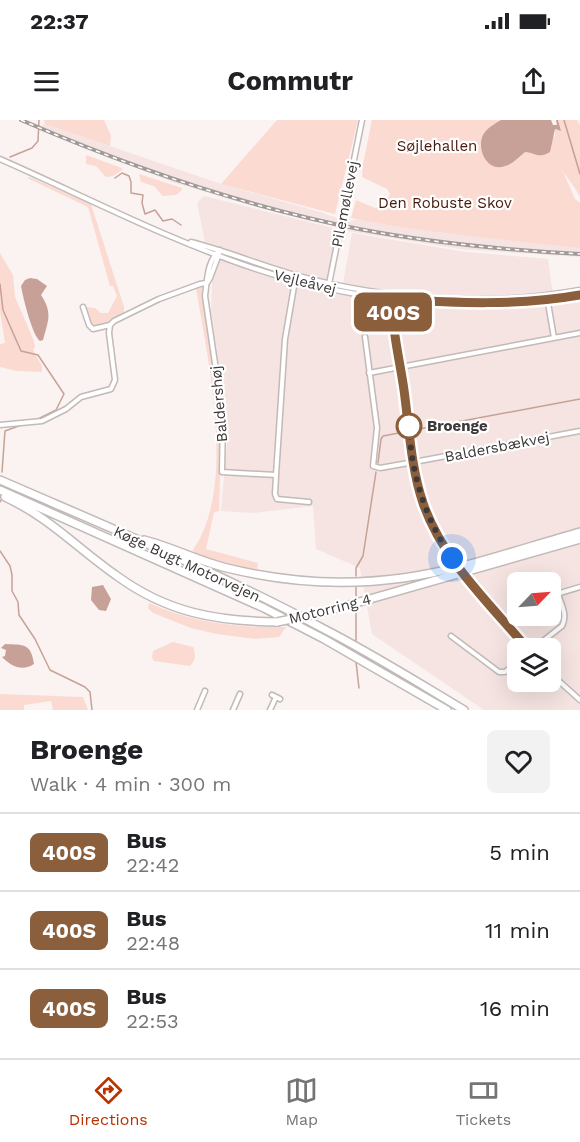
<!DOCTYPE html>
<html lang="en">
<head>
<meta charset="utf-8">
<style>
  body { margin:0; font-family:"Work Sans",sans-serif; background:#f2f2f2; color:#202124; height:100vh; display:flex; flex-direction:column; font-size:22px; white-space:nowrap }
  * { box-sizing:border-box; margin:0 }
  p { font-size:20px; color:#757577 }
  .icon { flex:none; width:33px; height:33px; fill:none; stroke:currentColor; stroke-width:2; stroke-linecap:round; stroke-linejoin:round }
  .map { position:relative; height:590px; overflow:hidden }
  .side { display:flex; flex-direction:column; background:#fff; flex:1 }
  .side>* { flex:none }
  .badge { padding:0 12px; border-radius:9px; font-size:21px; line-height:39px }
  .needle { width:39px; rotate:65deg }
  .buttons { position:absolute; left:507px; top:452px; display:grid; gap:12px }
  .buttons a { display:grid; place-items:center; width:54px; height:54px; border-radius:9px; background:#fff; box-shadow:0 6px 24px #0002; font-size:30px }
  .you { position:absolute; width:30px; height:30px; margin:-15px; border:4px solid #fff; border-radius:50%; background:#1a73e8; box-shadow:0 0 0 9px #1a73e833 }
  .map>.badge { position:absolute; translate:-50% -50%; box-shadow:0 0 0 3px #fff }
  .round { display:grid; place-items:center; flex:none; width:63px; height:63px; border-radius:9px; background:#f2f2f2 }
  .head { display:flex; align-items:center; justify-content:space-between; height:102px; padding:0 30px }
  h1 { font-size:28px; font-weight:700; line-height:45px }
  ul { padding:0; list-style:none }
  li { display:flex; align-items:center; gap:18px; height:78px; padding:0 30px; border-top:2px solid #e0e0e0 }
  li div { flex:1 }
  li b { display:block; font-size:22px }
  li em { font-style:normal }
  li .badge { min-width:66px; font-weight:700; text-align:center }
  .status { display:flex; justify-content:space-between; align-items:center; height:42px; padding:0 30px; background:#fff; direction:ltr }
  .status svg { height:16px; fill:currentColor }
  header { display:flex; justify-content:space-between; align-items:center; height:78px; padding:0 30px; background:#fff; font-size:27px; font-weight:700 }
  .tab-bar { display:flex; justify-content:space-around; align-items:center; height:84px; border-top:2px solid #e0e0e0; background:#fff; font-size:16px; color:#757577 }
  .tab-bar a { display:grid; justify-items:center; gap:3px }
  .tab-bar .selected { color:#bb3200 }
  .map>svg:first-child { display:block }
  .built { fill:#f5e4e1; fill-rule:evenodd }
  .green { fill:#fadad1 }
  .water { fill:#c7a197 }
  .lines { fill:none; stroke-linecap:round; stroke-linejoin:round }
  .stream { stroke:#c7a197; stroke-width:1.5 }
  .minor-casing { stroke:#c1bab8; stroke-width:7 }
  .highway-casing { stroke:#c1bab8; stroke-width:10 }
  .minor { stroke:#fff; stroke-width:4 }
  .highway { stroke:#fff; stroke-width:7 }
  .rail-casing { stroke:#a09a99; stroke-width:4 }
  .rail { stroke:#fff; stroke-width:1.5; stroke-dasharray:4.5; stroke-linecap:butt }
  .minor-bridge-casing { stroke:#c1bab8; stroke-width:7; stroke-linecap:butt }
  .highway-bridge-casing { stroke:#c1bab8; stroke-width:10; stroke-linecap:butt }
  .minor-bridge { stroke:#fff; stroke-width:4 }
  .highway-bridge { stroke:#fff; stroke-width:7 }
  .line-casing { stroke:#fff; stroke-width:14 }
  .line { stroke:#8b5e3c; stroke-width:9 }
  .walk { stroke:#3c3938; stroke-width:6; stroke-dasharray:0 10.8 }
  .stop-dot { fill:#fff; stroke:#8b5e3c; stroke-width:3 }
  .labels { text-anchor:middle; stroke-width:4.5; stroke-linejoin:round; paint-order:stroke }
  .park-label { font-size:15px; fill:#47180a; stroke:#fff }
  .street-label { font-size:15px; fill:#3c3938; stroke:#fff }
  .stop-label { font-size:15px; font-weight:bold; fill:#3c3938; stroke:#fff; text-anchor:start }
</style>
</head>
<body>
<div class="status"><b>22:37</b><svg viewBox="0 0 49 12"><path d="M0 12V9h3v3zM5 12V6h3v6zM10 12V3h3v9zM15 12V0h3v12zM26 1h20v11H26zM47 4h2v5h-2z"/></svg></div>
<header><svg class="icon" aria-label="menu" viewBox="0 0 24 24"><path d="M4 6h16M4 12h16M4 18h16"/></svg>Commutr<svg class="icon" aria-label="share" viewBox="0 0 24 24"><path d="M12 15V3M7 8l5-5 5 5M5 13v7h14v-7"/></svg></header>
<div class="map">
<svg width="580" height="590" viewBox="0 0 580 590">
  <rect width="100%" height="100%" fill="#fbf3f1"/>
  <!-- built -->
  <path class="built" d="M45,4L221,64L320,92L337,98L340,101L339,105L335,107L333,105L266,89L175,63L44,12L42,5Z
    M204,76L337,109L325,172L341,175L352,113L466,132L548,139L554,182L580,178V590H484L372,514L360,448L316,429L313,386L253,393L221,391L227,322L226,296L211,190L212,162L225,128L205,122L197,83ZM518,462H550V495H518ZM518,528H550V561H518Z
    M357,99L442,113L580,128V137L460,129L348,111L346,103Z"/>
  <!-- green -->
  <path class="green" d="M44,0H104L111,16L110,26L45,4Z
    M277,0H358L335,94L221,64Z
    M372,0H501L492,5L517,39L525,32L555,16V9L561,11L558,0H577L580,6V77C573,63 562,52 554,39L564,54L575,79L580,83V128C503,120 427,113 351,98L356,80L375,88L383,87L390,74L387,69L362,57L363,44Z
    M86,35L122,48V50L113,56L106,57L96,46L86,44Z
    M139,54L182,68L181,71L176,75L163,76L154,66L141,62Z
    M30,57L91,84L124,187V194C114,200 103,209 91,206L86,192V187L95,188L101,193H108L117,176L113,166H110L88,87L27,58Z
    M0,133L13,155L15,177L34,221L35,227L33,230L42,246V252L17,251L0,247V224L5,223L0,191Z
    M202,166L222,300L219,391L214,392L206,429L258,443L257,451L194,434L193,430C237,366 208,241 196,168Z
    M149,483C193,503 238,508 286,507L279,517L255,519L217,514L191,508L153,493L148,488Z
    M173,522L193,527C196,534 196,540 190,546L154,541L152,538L153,531Z
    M0,574L83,577L88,590H53L51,581L24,585V590H0Z"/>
  <!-- water -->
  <path class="water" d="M501,0H551L553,5H557L556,0H558L561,11L555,9L550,32C539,39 536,33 525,32C519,37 513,44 505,46C488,53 476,30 483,15C487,8 494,4 501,0Z
    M30,158L37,159L47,166L41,175C53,193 48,201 43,220L40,221C32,215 23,177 21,166L25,160Z
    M103,465L111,479L106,491L99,490L91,480L92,467Z
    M5,524C24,525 31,523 34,544C22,552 11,546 2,537L5,536L6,530L1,528Z"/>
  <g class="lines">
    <!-- stream -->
    <path class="stream" d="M564,0L580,54
      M10,37L32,28L38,21L39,0
      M115,58L122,53L129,56L131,62V73L143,75L142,83L145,94L155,90L163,101L172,99L181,105
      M0,164L3,190L21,231L38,235L64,274L56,290L38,299
      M414,310L580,279
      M378,343L381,319L383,316L404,312
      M2,352L5,311L24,304
      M0,382L1,380
      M0,431L10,446L12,455V471L18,482L19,495L35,519L50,550L85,567L90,572L92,590
      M356,456V448L363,436L376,352
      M356,479V465
      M356,521V488
      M356,542L359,568"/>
    <defs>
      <path id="minor" d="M0,39C84,76 168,120 256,149C358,183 473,193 580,175
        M191,122C226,131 260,145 295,155C386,180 488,187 580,170
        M220,130C207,140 207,161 205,176L223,297L222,352L276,355L285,219L296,155
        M207,163L210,158L219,134
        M329,164L362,0
        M547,177L554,218
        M393,179C392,201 398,225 401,248C410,318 411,377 452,438
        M83,187L89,205L93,209L110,205
        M365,217L377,308L373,346L380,348L414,342L580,311
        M369,253L580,213
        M0,305L42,301L66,289L81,277L111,269L115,260L109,213L110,205L114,201L159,179L200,164L206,163
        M276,356L275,374L277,379L309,382
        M470,461L527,528
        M550,476L580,467
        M451,516L499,552H505L518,541
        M534,528L562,506C568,495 561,484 558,474
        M550,553L580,580
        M272,575L280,579
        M197,590L205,571
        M233,590L240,574
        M270,590L276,577"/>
      <path id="highway" d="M0,360C108,407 218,452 322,508C371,533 417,562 464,590
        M0,370L264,488L324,519L447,590
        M5,377C49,397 78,429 117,456C168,493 216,501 277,502
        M144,420C172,427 198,441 227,448C284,462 345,466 403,458C463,450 522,428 580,412
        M321,493L580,419"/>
    </defs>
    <!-- minor casing -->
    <use href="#minor" class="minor-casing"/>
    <!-- highway casing -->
    <use href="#highway" class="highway-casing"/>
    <!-- minor -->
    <use href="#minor" class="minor"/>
    <!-- highway -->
    <use href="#highway" class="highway"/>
    <defs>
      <path id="rail" d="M21,0C130,47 242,86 359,109C432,123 506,130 580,134"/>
    </defs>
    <!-- rail casing -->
    <use href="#rail" class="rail-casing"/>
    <!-- rail -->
    <use href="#rail" class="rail"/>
    <defs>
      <path id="minor-bridge" d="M452,438L470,461"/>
      <path id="highway-bridge" d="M277,502L321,493"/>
    </defs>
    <!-- minor-bridge casing -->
    <use href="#minor-bridge" class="minor-bridge-casing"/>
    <!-- highway-bridge casing -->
    <use href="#highway-bridge" class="highway-bridge-casing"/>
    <!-- minor-bridge -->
    <use href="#minor-bridge" class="minor-bridge"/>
    <!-- highway-bridge -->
    <use href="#highway-bridge" class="highway-bridge"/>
  </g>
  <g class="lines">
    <defs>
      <path id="line" d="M527,528C489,483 442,439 423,383C411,348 409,307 404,270C400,241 391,207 393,179C455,183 518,186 580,175"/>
    </defs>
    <!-- line casing -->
    <use href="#line" class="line-casing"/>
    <!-- line -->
    <use href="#line" class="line"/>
    <!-- walk -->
    <path class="walk" d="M409,306C411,353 425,399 452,438"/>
  </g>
  <!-- markers -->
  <circle class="stop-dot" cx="409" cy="306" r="12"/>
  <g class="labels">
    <!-- park labels -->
    <g class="park-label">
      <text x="437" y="31">Søjlehallen</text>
      <text x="445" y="88">Den Robuste Skov</text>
    </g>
    <!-- street labels -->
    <g class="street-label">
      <text transform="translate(345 84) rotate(-79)" y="5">Pilemøllevej</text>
      <text transform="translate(305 162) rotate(14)" y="5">Vejleåvej</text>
      <text transform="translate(219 284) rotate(-95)" y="5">Baldershøj</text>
      <text transform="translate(497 327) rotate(-11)" y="5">Baldersbækvej</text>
      <text transform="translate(187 444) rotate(25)" y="5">Køge Bugt Motorvejen</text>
      <text transform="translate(330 489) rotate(-14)" y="5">Motorring 4</text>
    </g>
    <!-- stop labels -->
    <g class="stop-label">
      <text x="427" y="311">Broenge</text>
    </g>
  </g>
</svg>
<div class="buttons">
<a><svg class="needle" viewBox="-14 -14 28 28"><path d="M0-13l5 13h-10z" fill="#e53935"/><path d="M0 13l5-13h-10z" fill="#757577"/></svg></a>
<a><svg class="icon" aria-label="layers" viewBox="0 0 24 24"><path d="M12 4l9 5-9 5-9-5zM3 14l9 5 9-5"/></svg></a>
</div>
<div class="you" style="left:452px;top:438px"></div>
<b class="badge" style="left:393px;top:192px;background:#8b5e3c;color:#fff">400S</b>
</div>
<section class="side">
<div class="head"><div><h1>Broenge</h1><p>Walk · 4 min · 300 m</p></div><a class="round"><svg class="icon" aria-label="heart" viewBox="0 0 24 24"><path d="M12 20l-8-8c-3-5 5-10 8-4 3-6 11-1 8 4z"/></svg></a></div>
<ul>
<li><span class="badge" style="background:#8b5e3c;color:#fff">400S</span><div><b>Bus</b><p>22:42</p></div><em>5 min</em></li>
<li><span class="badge" style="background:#8b5e3c;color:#fff">400S</span><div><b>Bus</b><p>22:48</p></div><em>11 min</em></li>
<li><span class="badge" style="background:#8b5e3c;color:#fff">400S</span><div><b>Bus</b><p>22:53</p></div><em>16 min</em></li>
</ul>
</section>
<nav class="tab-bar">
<a class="selected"><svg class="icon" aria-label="directions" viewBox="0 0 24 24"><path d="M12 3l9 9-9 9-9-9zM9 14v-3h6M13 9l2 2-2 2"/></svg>Directions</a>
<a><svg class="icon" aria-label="map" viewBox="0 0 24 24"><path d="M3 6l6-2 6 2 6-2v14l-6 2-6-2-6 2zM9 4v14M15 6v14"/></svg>Map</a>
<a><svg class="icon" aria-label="tickets" viewBox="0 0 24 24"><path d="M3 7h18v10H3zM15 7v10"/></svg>Tickets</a>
</nav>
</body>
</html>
